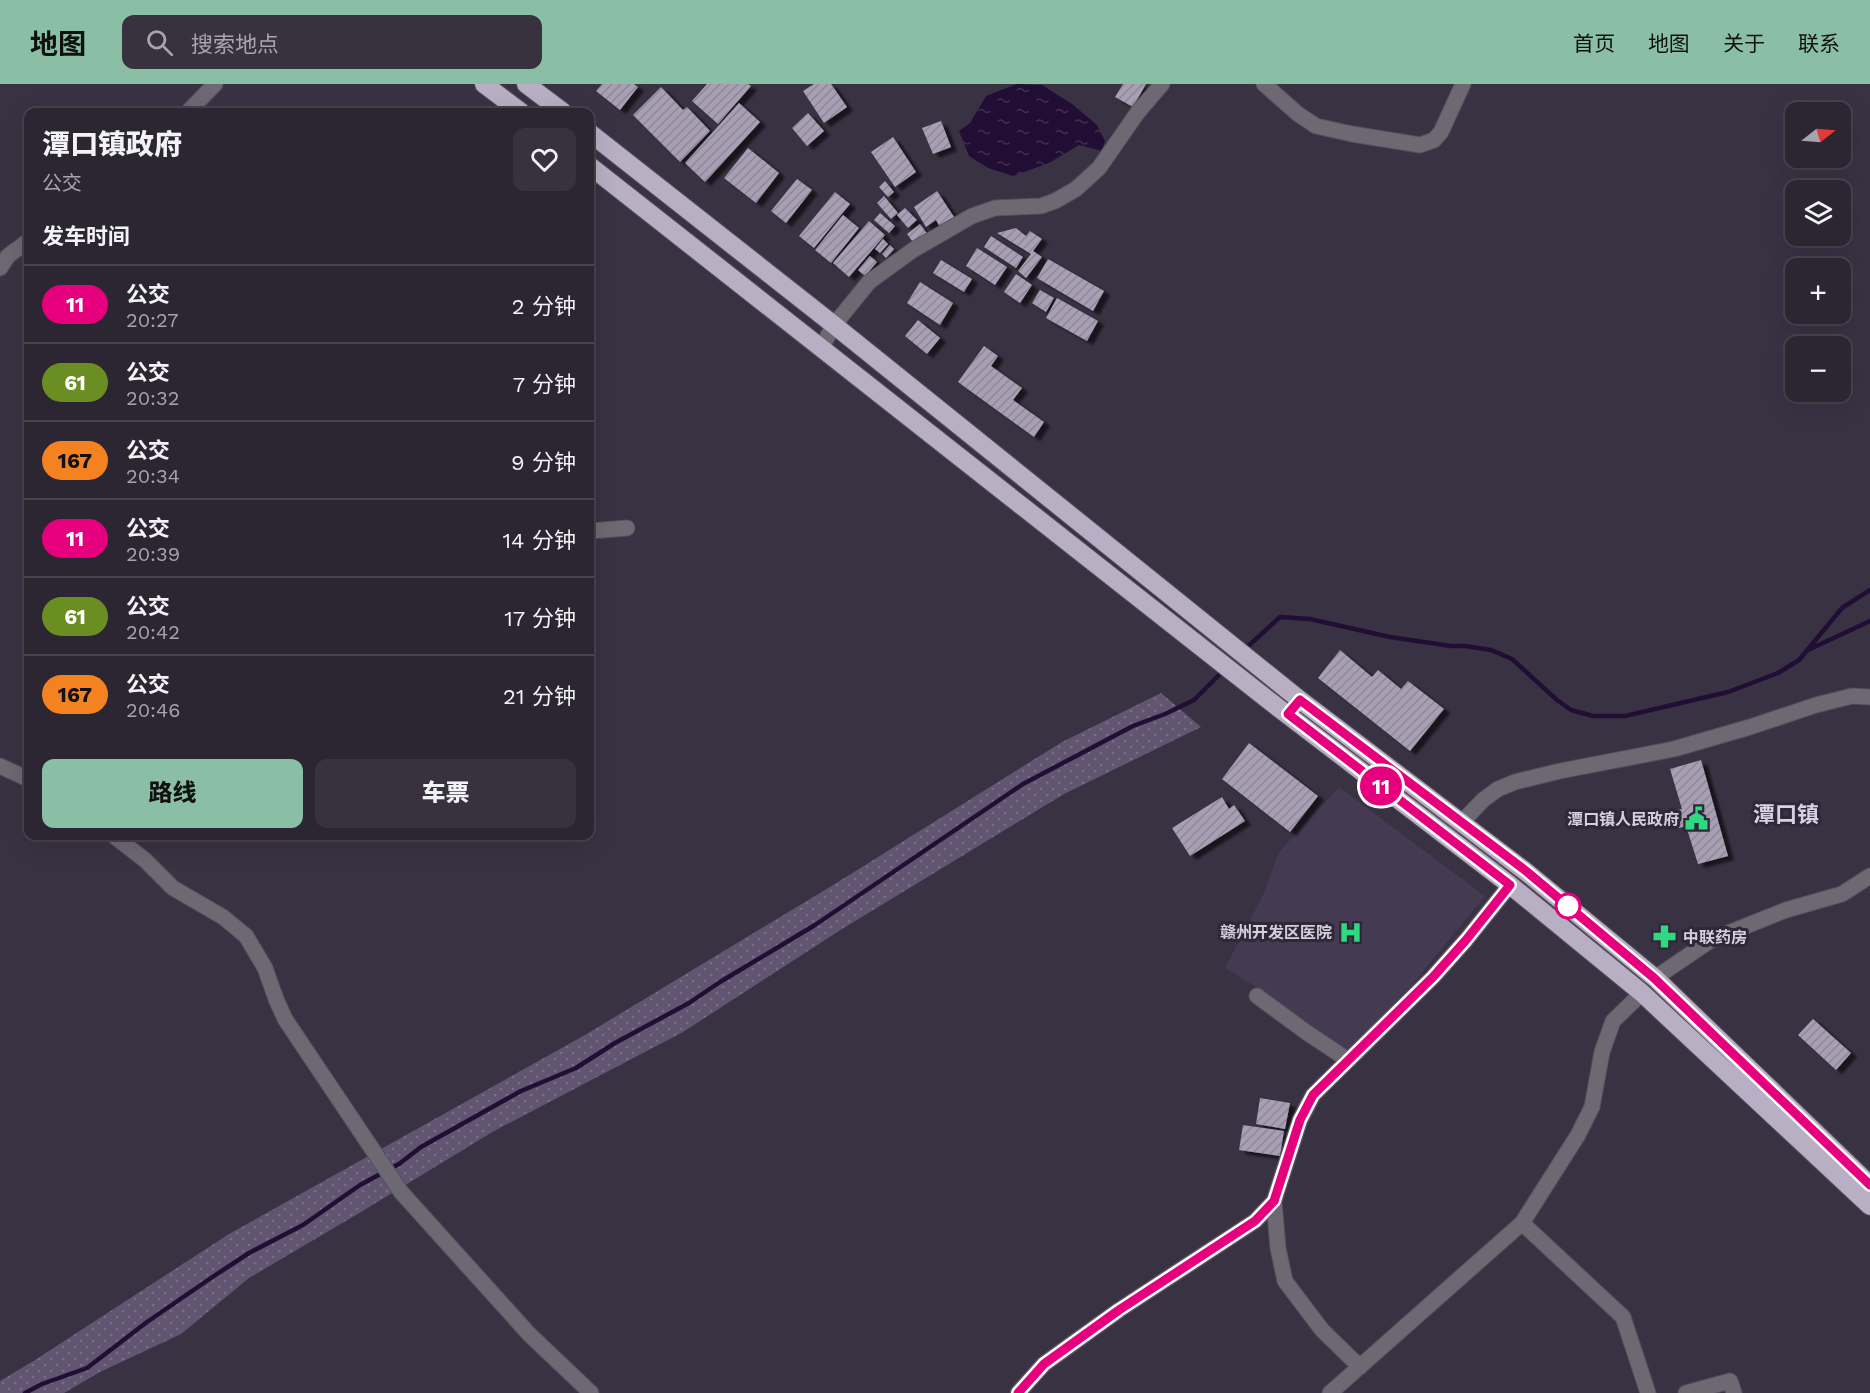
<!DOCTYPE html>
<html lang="zh">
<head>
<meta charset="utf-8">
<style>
  body { margin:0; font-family:"Work Sans","Noto Sans SC",sans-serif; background:#37323e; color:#f1f3f6; height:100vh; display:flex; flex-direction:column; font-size:22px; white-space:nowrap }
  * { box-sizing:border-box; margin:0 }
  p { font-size:20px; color:#a6a5ac }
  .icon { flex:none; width:33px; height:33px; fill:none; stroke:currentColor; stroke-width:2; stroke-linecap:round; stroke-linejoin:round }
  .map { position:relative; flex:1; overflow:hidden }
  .sheet { position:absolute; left:24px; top:24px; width:570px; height:732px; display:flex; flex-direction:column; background:#2b2632; border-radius:12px; box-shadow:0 6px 24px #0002,0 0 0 2px #47434d }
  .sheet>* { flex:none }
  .badge { padding:0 12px; border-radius:20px; font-size:21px; line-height:39px }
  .needle { width:39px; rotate:73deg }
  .fabs { position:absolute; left:1785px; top:18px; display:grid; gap:12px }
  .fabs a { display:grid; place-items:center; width:66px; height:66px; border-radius:12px; background:#2b2632; box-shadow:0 6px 24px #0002,0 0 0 2px #47434d; font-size:30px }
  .map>.badge { position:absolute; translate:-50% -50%; box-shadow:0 0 0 3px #fff }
  h2 { padding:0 18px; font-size:22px; line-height:54px }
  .round { display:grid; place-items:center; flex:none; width:63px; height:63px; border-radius:12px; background:#37323e }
  .headline { display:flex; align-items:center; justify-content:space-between; height:102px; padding:0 18px }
  h1 { font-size:28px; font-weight:800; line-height:45px }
  .primary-button { display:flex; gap:12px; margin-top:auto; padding:12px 18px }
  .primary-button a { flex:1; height:69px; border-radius:12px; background:#8abfa5; color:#111; font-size:24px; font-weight:800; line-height:69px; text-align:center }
  .primary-button a+a { background:#37323e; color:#f1f3f6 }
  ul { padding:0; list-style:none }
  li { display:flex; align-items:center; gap:18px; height:78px; padding:0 18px; border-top:2px solid #47434d }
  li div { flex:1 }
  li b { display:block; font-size:22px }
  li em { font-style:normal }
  li .badge { min-width:66px; font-weight:700; text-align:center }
  header { display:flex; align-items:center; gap:36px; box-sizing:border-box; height:84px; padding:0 30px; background:#8abfa5; color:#111 }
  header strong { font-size:28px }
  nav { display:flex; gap:33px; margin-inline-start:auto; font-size:21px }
  .search { width:420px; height:54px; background:#37323e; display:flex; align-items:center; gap:15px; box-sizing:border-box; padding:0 21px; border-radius:12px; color:#a6a5ac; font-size:22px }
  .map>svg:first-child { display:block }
  .built { fill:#443a51 }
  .grass { fill:url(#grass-dots) }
  .water { fill:url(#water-ripples) }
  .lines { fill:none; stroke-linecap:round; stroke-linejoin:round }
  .stream { stroke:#220e35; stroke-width:4.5 }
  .building { fill:url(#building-hatch); filter:url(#shadow) }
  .minor-casing { stroke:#554e5e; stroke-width:17 }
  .highway-casing { stroke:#554e5e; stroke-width:20 }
  .minor { stroke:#6d6972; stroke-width:15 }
  .highway { stroke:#b8afc4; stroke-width:18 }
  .line-casing { stroke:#fff; stroke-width:14 }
  .line { stroke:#e6007e; stroke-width:9 }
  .stop-dot { fill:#fff; stroke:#e6007e; stroke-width:3 }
  .labels { text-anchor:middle; stroke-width:6; stroke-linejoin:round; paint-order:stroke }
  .poi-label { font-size:16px; font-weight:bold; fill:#d4d0db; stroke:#2f2838; text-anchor:end }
  .district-label { font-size:22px; font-weight:bold; fill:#d9d0e5; stroke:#2f2838 }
</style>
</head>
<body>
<header>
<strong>地图</strong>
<div class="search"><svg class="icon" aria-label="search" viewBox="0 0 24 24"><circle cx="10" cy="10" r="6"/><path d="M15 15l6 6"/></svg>搜索地点</div>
<nav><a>首页</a><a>地图</a><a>关于</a><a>联系</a></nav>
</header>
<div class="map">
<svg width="1870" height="1309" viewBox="0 0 1870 1309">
  <defs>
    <pattern id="grass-dots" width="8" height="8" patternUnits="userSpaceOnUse" patternTransform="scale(1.5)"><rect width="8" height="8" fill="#625572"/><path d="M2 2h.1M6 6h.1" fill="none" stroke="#786c86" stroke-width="1.8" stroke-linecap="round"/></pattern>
    <pattern id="water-ripples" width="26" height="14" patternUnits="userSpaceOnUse" patternTransform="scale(1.5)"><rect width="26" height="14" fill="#220e35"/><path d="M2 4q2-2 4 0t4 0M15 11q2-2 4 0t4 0" fill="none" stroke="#413052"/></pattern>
    <pattern id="building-hatch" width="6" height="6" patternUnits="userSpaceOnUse" patternTransform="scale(1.5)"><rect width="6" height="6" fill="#a89fb4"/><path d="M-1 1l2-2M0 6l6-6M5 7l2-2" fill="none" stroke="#8e8798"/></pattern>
    <filter id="shadow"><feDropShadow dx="6" dy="4" stdDeviation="1.5" flood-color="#0009"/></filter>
  </defs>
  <rect width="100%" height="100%" fill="#393243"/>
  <!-- built -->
  <path class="built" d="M1339,703L1485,812L1412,901L1349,965L1342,967L1259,905L1225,884L1263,811L1279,768Z"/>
  <!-- grass -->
  <path class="grass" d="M1161,609L1201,643L1064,710L842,845L683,948L494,1047L361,1128L249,1194L181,1250L100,1288L64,1309H0V1297L35,1276L229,1150L585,951L830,803L1062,658Z"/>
  <!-- water -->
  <path class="water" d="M1017,0L1042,1L1072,20L1097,41L1105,57L1102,67L1079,61L1049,79L1013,92L988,84L969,72L959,47L970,39L986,12Z"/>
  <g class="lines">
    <!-- stream -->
    <path class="stream" d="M1244,566L1280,533L1310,535L1390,553L1451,562H1465L1491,566L1512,575L1557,616L1571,626L1593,632H1625L1728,608L1778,589L1799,576L1842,524L1870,506
      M1808,566L1870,537
      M25,1309L42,1300L87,1284L147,1238L211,1194L249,1169L303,1141L360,1101L399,1080L421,1063L521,1007L576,984L615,959L689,919L720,898L815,841L1023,700L1133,642L1165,630L1194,616L1223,587"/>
  </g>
  <!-- building -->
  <path class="building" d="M602,0H634L638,3L620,26L596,7Z
    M707,0H748L751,2L718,40L692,17Z
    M814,0H831L847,23L824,39L803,7Z
    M1123,0H1146L1133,23L1115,13Z
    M661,3L683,26L687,23L710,47L680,78L633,31Z
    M739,19L760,38L705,98L685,79Z
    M808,29L824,47L807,62L792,44Z
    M941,37L951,63L933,70L922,44Z
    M893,53L916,88L895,103L871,68Z
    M748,64L779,89L756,119L724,94Z
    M797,95L812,106L786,139L771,127Z
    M885,97L894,108L888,113L879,103Z
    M937,107L956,136L941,145L936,136L926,143L914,123Z
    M835,108L850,120L814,164L799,152Z
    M884,112L898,129L891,135L877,119Z
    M905,124L917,136L908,144L897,131Z
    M880,129L895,142L889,149L874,136Z
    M843,131L859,144L831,179L815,166Z
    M869,137L885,151L849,193L833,179Z
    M920,140L928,151L915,161L907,150Z
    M1016,144L1026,152L1030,147L1042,155L1033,167L1042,173L1026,194L1018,187L1031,170L997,149Z
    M991,152L1023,173L1016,184L984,163Z
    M883,155L888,160L880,169L875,165Z
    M890,161L894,165L886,174L882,170Z
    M977,164L1007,183L995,201L966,182Z
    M870,172L877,178L865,192L858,186Z
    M1048,175L1104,207L1093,227L1037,194Z
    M941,176L972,195L964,208L933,189Z
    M1016,190L1032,201L1020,219L1004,208Z
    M920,198L953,219L940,241L907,219Z
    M1040,206L1054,214L1046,228L1032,219Z
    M1057,214L1098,237L1087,257L1046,234Z
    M918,236L940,254L927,270L905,252Z
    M984,262L998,272L991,282L1022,304L1013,316L1044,338L1034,353L958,298Z
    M1340,566L1372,593L1378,586L1401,605L1408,597L1444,625L1410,667L1318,594Z
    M1249,659L1318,712L1290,748L1222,695Z
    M1701,676L1728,772L1698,780L1686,742L1679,744L1674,727L1682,725L1670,685Z
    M1222,713L1229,725L1234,721L1245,737L1190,772L1172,744Z
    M1813,935L1851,969L1836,986L1798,951Z
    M1260,1014L1290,1019L1285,1045L1256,1040Z
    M1243,1041L1284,1047L1280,1072L1239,1066Z"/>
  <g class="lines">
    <defs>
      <path id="minor" d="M1264,0L1298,30L1316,42L1352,50L1420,61L1434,56L1441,48L1463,0
        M188,28L215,0
        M0,184L8,172L28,157
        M821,264L834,241L869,198L913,166L972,132L995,124L1041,122L1055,117L1076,105L1099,84L1138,28L1162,0
        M590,447L627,444
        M0,682L28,695
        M1462,738L1483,716L1498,705L1515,698L1560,687L1674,665L1750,643L1816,621L1852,612L1870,613
        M114,752L145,776L173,804L223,833L246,852L265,884L276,915L285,935L401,1108L529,1250L591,1309
        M1655,894L1711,856L1786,826L1842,810L1870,792
        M1257,912L1306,948L1348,976
        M1522,1139L1623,1233L1648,1309
        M1360,1283L1322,1246L1285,1197L1278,1164L1274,1117L1291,1064L1300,1036L1313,1011L1433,893L1466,856L1510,801
        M1018,1309L1044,1280L1119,1226L1255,1137L1274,1117
        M1330,1309L1522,1139L1578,1051L1592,1023L1602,968L1613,937L1642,909
        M1686,1309L1730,1297L1734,1309"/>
      <path id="highway" d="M484,0L521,28
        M526,0L563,28
        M590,49L834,241L1300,616L1525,787L1655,894L1870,1101
        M590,82L1267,615L1510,801L1642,909L1870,1122"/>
    </defs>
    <!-- minor casing -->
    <use href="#minor" class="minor-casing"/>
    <!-- highway casing -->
    <use href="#highway" class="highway-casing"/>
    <!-- minor -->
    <use href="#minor" class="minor"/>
    <!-- highway -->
    <use href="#highway" class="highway"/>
  </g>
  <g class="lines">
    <defs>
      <path id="line" d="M1018,1309L1044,1280L1119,1226L1255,1137L1274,1117L1300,1036L1313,1011L1433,893L1466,856L1510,801L1288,630L1300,616L1526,787L1654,894L1870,1101"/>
    </defs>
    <!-- line casing -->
    <use href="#line" class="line-casing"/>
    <!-- line -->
    <use href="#line" class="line"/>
  </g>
  <!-- icons -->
  <defs>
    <symbol id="civic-bare" viewBox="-9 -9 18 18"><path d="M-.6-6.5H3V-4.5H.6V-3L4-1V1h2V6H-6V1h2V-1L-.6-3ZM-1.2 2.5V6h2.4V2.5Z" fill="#31d882" stroke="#2f2838" stroke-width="2.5" paint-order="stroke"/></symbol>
    <symbol id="hospital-bare" viewBox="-9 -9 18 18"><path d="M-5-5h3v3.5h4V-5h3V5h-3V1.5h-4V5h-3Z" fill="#31d882" stroke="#2f2838" stroke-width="2.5" paint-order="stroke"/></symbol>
    <symbol id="pharmacy-bare" viewBox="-9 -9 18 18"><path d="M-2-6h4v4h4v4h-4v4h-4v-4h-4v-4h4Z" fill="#31d882" stroke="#2f2838" stroke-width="2.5" paint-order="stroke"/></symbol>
  </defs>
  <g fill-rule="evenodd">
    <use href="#civic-bare" x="1680" y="718" width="33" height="33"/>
    <use href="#hospital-bare" x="1334" y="832" width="33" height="33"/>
    <use href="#pharmacy-bare" x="1648" y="836" width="33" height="33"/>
  </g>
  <!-- markers -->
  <circle class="stop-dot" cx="1568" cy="822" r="12"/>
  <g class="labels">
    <!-- poi labels -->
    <g class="poi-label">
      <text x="1679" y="741">潭口镇人民政府</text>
      <text x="1332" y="854">赣州开发区医院</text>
      <text x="1683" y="859" text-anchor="start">中联药房</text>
    </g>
    <!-- district labels -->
    <g class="district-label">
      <text x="1786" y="738">潭口镇</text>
    </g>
  </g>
</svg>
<div class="fabs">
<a><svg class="needle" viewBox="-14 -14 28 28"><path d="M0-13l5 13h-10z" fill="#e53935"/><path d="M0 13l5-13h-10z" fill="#a6a5ac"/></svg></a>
<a><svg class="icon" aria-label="layers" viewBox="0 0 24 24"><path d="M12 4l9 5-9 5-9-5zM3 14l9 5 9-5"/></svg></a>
<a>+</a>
<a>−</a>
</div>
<b class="badge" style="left:1381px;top:702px;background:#e6007e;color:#fff">11</b>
<section class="sheet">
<div class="headline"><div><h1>潭口镇政府</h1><p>公交</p></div><a class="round"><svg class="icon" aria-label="heart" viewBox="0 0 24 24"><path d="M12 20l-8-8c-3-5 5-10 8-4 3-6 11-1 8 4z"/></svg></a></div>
<h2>发车时间</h2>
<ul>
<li><span class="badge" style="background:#e6007e;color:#fff">11</span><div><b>公交</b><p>20:27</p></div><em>2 分钟</em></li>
<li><span class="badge" style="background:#6b8e23;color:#fff">61</span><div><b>公交</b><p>20:32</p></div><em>7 分钟</em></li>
<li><span class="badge" style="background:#f58220;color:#111">167</span><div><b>公交</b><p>20:34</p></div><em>9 分钟</em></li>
<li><span class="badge" style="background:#e6007e;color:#fff">11</span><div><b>公交</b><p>20:39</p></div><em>14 分钟</em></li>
<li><span class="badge" style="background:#6b8e23;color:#fff">61</span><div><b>公交</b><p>20:42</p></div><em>17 分钟</em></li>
<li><span class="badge" style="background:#f58220;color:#111">167</span><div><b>公交</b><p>20:46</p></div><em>21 分钟</em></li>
</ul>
<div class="primary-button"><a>路线</a><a>车票</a></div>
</section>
</div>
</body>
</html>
